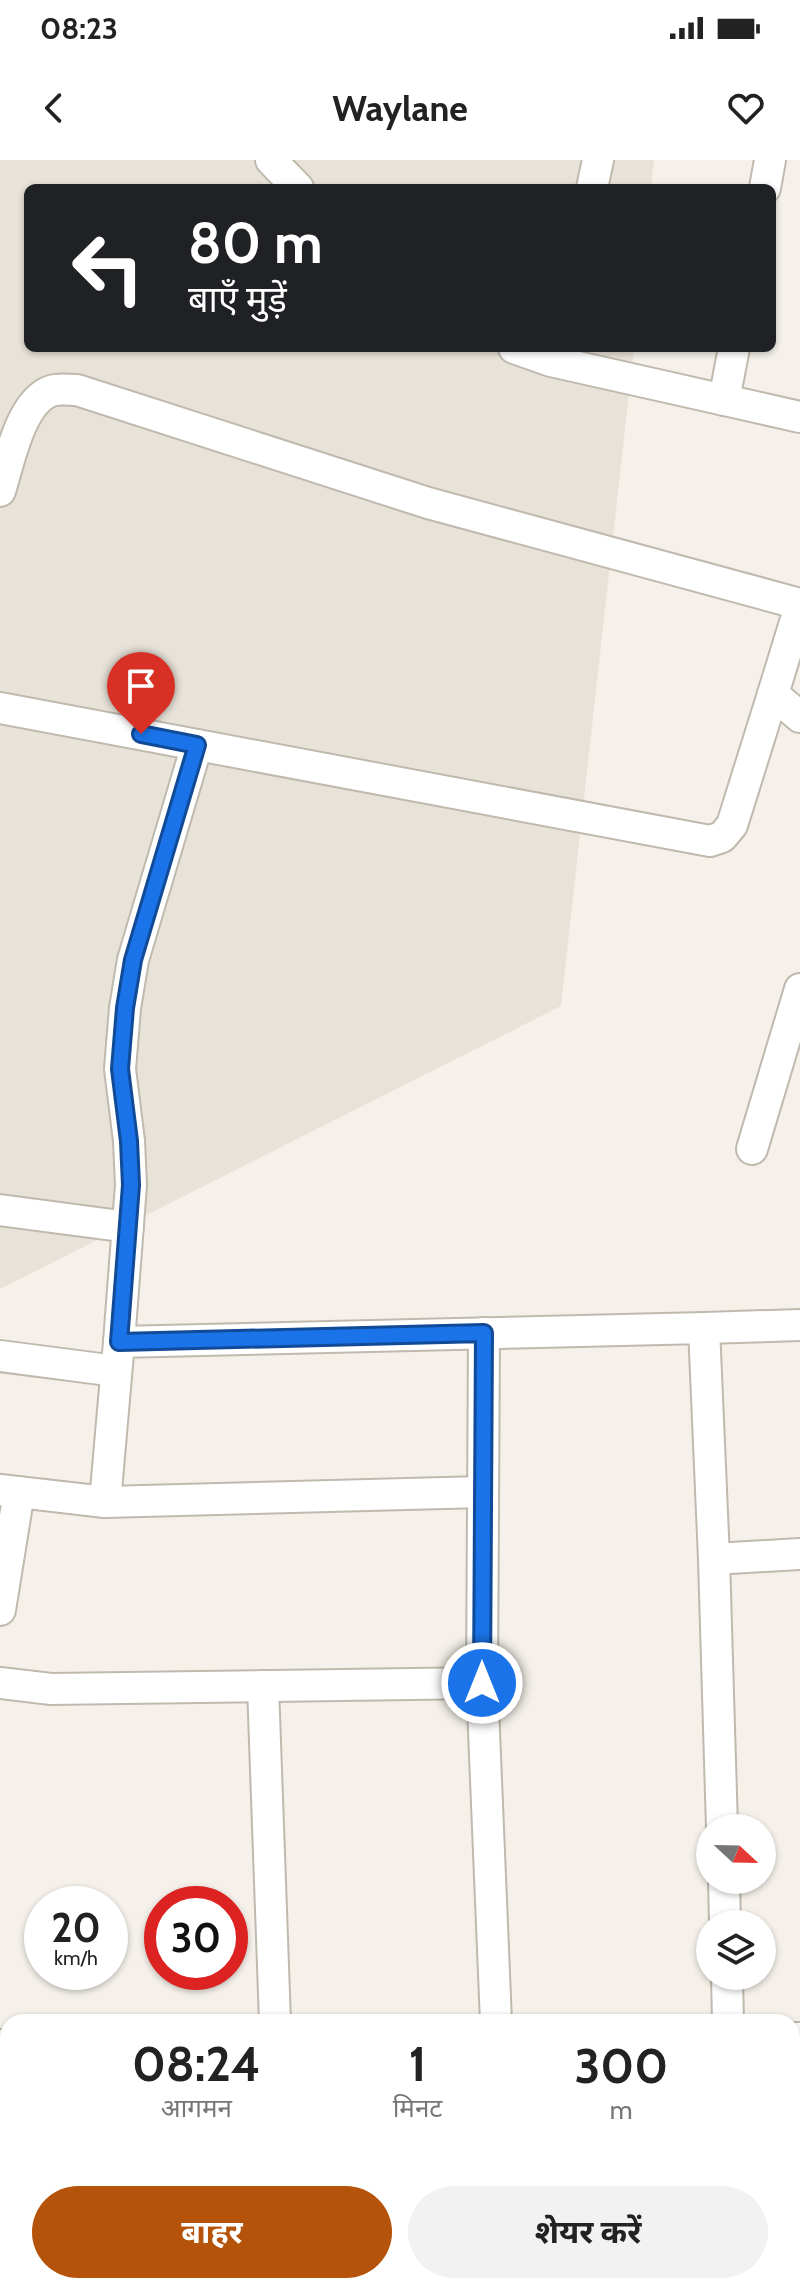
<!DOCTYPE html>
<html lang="hi">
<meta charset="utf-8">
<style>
:root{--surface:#fff;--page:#f2f2f2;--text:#222;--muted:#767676;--accent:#b45309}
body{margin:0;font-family:Cabin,"Noto Sans Devanagari",sans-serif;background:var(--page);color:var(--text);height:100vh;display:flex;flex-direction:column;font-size:30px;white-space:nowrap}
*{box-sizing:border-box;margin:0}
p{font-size:26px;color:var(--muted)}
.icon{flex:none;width:44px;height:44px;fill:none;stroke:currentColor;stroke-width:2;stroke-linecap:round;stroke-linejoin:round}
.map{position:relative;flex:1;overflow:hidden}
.panel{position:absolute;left:0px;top:1854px;width:800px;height:280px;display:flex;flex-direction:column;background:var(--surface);border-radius:24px 24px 0 0;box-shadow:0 2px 6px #0004}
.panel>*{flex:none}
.top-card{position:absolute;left:24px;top:24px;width:752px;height:168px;border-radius:12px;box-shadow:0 2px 6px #0004;background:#202124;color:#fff;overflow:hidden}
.needle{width:52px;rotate:112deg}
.fabs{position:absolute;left:696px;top:1654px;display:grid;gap:16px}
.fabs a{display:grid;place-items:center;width:80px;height:80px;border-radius:50%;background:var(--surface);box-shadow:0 2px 6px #0004;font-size:40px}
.speed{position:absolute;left:24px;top:1726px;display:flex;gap:16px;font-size:40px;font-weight:700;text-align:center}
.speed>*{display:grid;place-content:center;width:104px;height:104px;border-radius:50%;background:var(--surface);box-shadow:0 2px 6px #0004;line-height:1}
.speed small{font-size:20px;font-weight:400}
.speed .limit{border:12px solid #d22;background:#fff;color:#111}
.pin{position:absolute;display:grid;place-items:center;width:68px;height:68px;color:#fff;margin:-82px -34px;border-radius:50% 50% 50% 0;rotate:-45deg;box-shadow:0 0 8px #0007}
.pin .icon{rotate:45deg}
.me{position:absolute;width:88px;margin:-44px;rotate:0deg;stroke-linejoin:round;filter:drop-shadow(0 0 6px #0008)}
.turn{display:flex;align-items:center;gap:28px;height:168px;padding:0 32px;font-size:36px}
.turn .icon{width:104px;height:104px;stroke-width:2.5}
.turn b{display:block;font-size:56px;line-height:68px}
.eta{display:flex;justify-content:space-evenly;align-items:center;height:136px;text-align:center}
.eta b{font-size:48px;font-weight:700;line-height:56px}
.primary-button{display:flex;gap:16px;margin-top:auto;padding:16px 32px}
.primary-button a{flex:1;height:92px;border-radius:48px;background:var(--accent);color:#fff;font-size:32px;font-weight:700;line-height:92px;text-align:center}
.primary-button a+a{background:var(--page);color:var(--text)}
.status{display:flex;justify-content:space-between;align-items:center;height:56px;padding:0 40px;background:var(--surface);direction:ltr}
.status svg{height:22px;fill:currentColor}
header{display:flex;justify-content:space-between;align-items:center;height:104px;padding:0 32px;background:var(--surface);font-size:36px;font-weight:700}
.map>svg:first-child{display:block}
.residential{fill:#e8e3d9}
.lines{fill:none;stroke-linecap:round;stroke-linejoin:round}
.minor-casing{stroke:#c0b9ad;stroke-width:34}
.minor{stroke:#fff;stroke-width:30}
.route-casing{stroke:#114b97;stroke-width:20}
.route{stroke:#1a73e8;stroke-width:14}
</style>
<div class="status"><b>08:23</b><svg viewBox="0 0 49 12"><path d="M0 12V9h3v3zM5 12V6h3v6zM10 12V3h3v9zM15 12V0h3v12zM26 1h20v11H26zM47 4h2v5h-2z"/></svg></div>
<header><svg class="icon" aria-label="back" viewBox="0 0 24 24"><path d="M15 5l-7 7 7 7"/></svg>Waylane<svg class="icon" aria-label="heart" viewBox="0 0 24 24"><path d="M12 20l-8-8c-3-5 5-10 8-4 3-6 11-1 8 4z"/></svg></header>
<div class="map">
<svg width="800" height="2134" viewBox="0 0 800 2134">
<rect width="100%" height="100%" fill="#f5f1ea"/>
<polygon class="residential" points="0,0 654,0 651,28 28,28 28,188 634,188 561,846 0,1129"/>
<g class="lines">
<defs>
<g id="minor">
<polyline points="271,0 298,28"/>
<polyline points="592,28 598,0"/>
<polyline points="765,28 770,0"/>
<polyline points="514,188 551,201 800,257"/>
<polyline points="724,240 734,188"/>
<path d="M0,331c9,-28 20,-89 51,-100 8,-3 18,-1 26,-1l351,113 372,101"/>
<polyline points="800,446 773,534 800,557"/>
<polyline points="0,548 710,681 722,677 732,665 773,534"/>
<polyline points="752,989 800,829"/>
<polyline points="0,1050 128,1067"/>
<polyline points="704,1168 800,1165"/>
<polyline points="484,1173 482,1523 496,1862"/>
<polyline points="119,1182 131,1025 129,981 120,909 125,848 133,800 197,585"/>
<polyline points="0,1196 116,1211"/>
<polyline points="0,1330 105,1342 119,1182 704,1168 714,1399 800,1394"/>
<polyline points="105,1342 483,1332"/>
<polyline points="714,1399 722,1668"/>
<polyline points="0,1450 19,1332"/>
<polyline points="0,1523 51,1529 482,1523"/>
<polyline points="263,1526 275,1862"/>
<polyline points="724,1720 725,1764"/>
<polyline points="727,1816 728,1862"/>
<polyline points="792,1878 800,1878"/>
<polyline points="0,1885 8,1887"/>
<polyline points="0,2071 8,2074"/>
<polyline points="792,2102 800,2102"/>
<polyline points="285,2126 286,2134"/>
<polyline points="508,2126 508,2134"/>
</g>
</defs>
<use href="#minor" class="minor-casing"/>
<use href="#minor" class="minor"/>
</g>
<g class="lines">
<defs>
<polyline id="route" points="141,574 197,585 133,800 125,848 120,909 129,981 131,1025 119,1182 484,1173 482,1523"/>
</defs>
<use href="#route" class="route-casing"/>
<use href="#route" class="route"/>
</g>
</svg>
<div class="fabs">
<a><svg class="needle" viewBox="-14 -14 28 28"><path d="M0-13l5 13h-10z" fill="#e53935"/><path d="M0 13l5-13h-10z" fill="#767676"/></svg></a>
<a><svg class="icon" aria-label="layers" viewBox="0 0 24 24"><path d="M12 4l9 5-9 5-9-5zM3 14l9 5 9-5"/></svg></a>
</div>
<div class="speed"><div>20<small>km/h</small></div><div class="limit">30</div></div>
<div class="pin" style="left:141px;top:574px;background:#d93025"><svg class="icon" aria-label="arrive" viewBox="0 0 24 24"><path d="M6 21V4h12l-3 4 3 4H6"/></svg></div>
<svg class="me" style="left:482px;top:1523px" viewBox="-20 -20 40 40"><circle r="17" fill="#1a73e8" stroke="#fff" stroke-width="3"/><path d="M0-11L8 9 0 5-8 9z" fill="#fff"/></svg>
<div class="top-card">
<div class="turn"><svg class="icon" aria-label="left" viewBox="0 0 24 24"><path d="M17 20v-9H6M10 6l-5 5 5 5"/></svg><div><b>80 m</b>बाएँ मुड़ें</div></div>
</div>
<section class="panel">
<div class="eta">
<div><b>08:24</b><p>आगमन</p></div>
<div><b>1</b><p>मिनट</p></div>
<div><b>300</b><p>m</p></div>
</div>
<div class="primary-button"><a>बाहर</a><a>शेयर करें</a></div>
</section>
</div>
